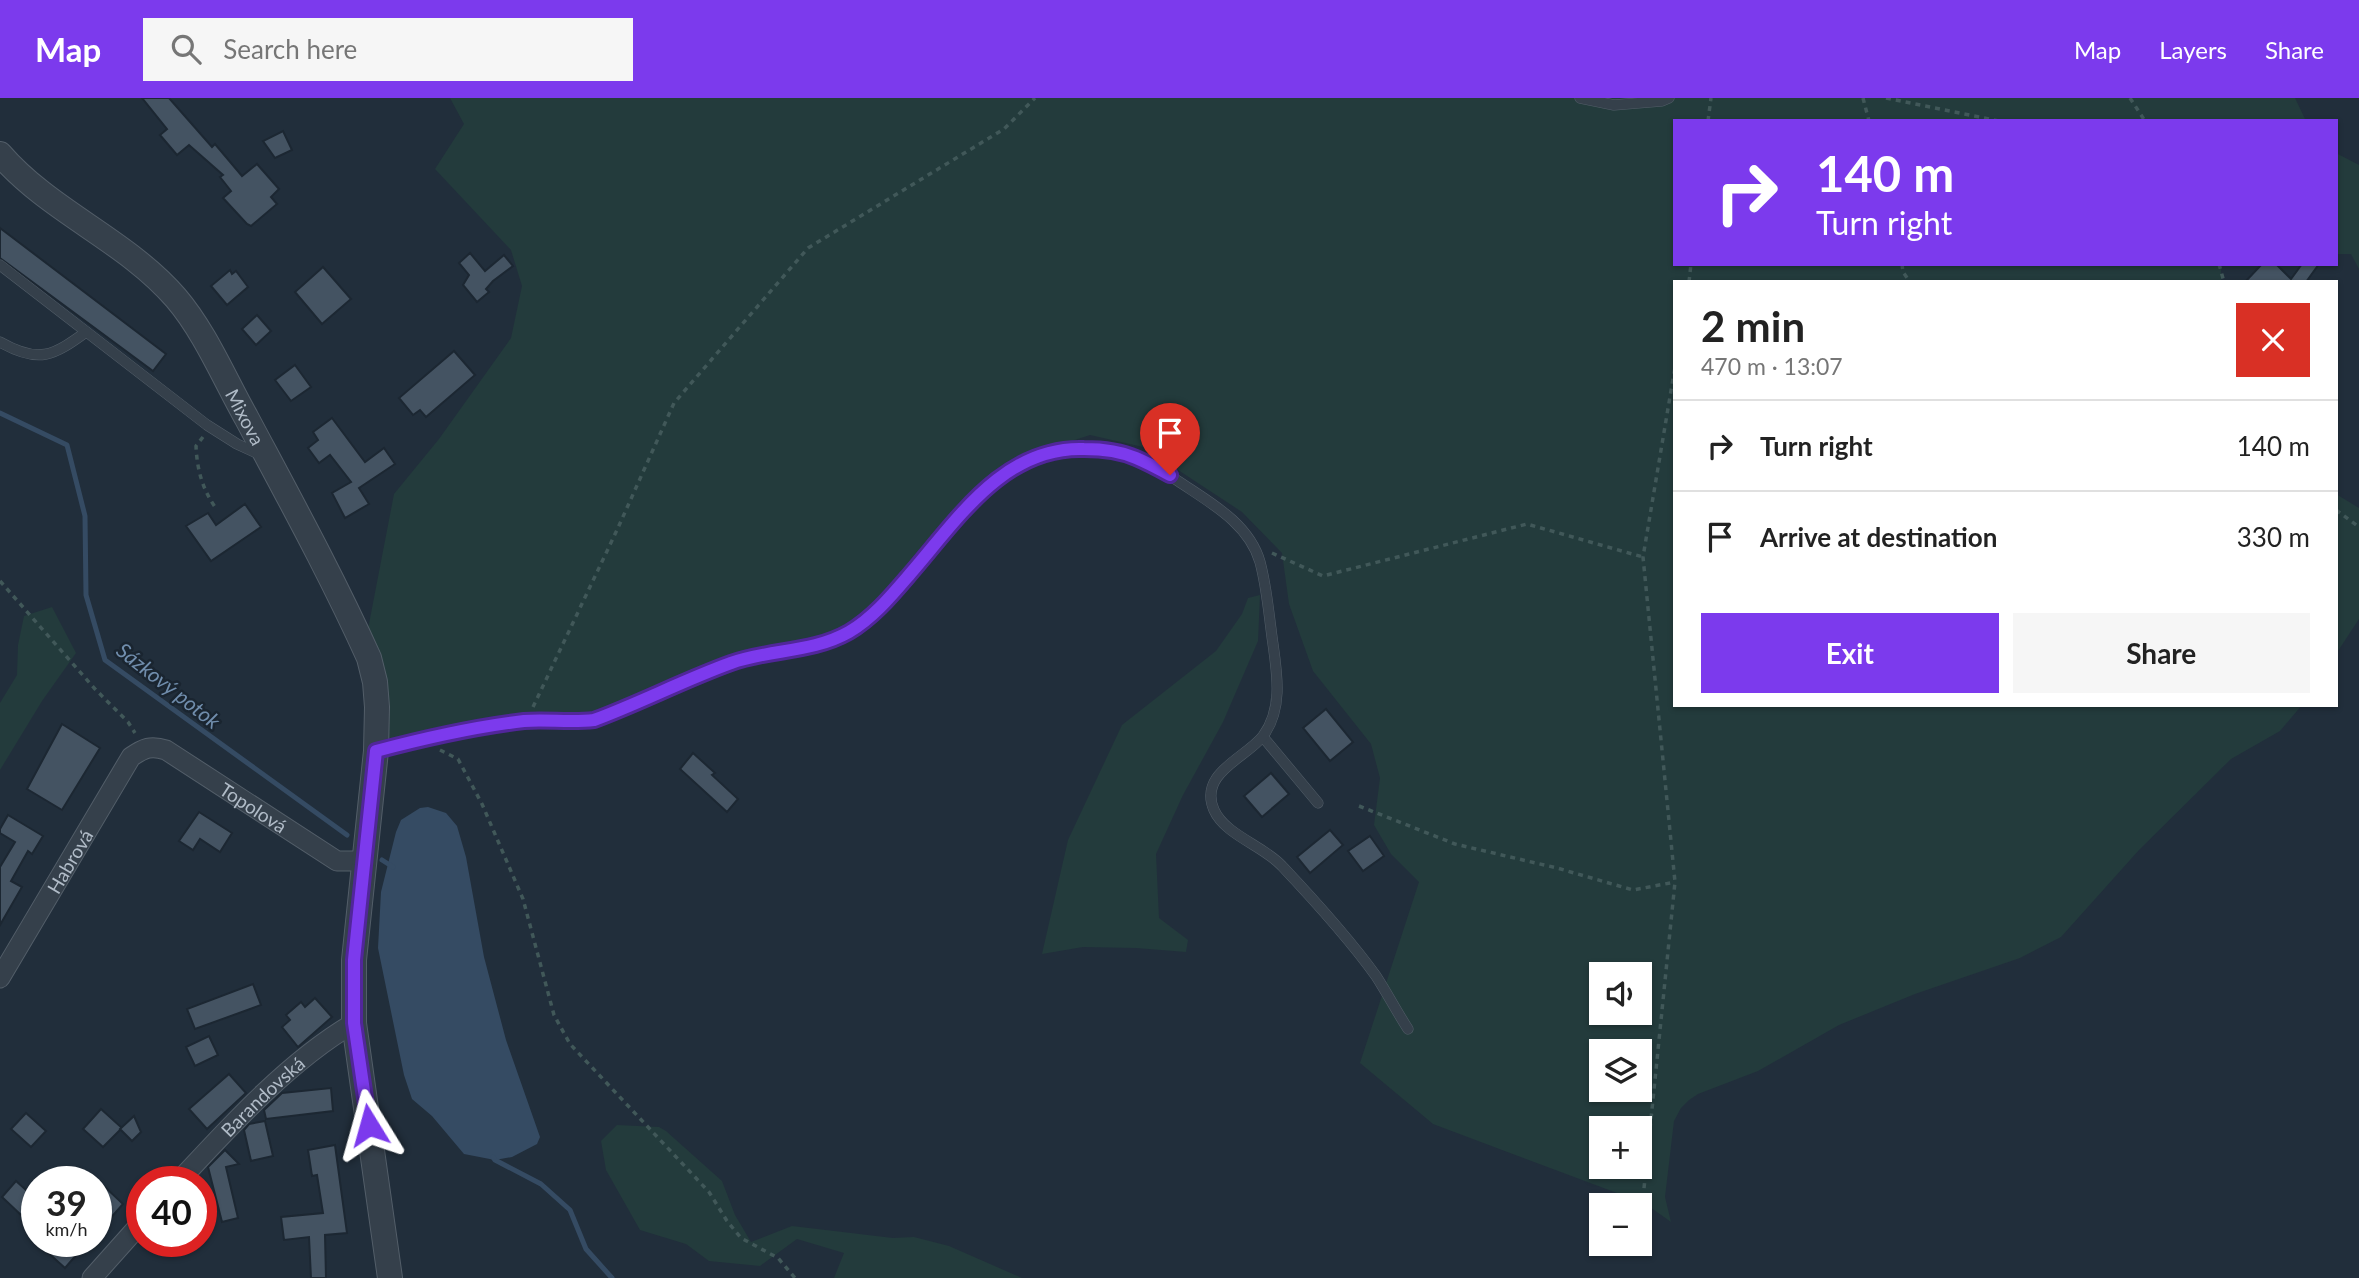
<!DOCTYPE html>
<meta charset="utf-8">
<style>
:root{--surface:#fff;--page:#f6f6f6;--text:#222;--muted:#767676;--line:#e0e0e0;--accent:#7c3aed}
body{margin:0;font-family:Lato,sans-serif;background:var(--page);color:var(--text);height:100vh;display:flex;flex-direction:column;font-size:26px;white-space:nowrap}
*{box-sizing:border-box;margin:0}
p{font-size:23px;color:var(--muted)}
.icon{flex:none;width:38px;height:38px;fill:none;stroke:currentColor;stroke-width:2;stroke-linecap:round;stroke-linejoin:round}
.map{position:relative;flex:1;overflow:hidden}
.side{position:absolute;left:1673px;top:182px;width:665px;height:427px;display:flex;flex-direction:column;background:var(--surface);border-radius:0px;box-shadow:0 2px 5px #0004}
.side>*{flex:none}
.hud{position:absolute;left:1673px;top:21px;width:665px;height:147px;border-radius:0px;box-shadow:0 2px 5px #0004;background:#7c3aed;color:#fff;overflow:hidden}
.controls{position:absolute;left:1589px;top:864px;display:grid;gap:14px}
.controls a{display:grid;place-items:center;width:63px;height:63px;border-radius:0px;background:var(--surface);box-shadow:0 2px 5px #0004;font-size:35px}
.speed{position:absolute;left:21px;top:1068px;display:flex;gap:14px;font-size:35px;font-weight:700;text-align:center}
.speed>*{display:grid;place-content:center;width:91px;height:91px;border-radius:50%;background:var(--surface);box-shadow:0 2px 5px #0004;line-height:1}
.speed small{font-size:18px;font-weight:400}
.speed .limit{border:10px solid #d22;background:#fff;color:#111}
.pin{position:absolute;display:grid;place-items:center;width:60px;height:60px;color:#fff;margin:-72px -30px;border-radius:50% 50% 50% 0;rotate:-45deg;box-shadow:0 0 7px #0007}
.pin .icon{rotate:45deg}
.me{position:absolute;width:77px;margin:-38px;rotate:352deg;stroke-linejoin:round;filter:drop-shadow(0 0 5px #0008)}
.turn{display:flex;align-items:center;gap:24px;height:147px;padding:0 28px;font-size:32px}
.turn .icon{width:91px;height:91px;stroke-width:2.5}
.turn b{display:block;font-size:49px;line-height:60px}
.round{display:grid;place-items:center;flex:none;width:74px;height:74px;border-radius:0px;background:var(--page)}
.head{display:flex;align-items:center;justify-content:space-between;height:119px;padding:0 28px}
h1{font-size:42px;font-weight:700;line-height:52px}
.primary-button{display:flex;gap:14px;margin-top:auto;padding:14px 28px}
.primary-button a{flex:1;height:80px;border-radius:0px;background:var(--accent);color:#fff;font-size:28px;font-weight:700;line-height:80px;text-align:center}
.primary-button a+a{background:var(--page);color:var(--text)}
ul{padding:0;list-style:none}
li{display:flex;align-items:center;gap:21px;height:91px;padding:0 28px;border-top:2px solid var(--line)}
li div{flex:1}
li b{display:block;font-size:26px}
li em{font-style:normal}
header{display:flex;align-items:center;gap:42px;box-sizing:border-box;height:98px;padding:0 35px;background:var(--accent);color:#fff}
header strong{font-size:33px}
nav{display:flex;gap:38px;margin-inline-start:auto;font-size:24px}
.search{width:490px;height:63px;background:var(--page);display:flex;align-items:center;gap:18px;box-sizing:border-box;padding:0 24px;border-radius:0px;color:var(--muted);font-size:26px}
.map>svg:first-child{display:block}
.green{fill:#233b3c;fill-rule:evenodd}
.water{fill:#354b63}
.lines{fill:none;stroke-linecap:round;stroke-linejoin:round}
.stream{stroke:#354b63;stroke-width:5}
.building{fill:#445362;stroke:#1c2732;stroke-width:2}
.service-casing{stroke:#535e69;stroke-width:11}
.minor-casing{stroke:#535e69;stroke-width:21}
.tertiary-casing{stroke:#535e69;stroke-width:26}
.path{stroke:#415859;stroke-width:3.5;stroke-dasharray:5 5;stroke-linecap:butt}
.service{stroke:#35404b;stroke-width:10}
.minor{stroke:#35404b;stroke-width:19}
.tertiary{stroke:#35404b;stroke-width:24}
.route-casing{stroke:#51269a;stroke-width:18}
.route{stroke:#7c3aed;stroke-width:12}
.labels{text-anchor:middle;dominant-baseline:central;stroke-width:5;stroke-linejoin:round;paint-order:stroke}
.street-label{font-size:19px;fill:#b0bbc7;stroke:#1a2530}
.water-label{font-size:21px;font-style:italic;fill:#708dac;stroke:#1a2530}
</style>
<header>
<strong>Map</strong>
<div class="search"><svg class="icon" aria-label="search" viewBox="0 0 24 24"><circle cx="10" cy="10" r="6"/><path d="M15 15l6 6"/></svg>Search here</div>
<nav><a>Map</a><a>Layers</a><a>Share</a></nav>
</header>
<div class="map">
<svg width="2359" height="1180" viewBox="0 0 2359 1180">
<rect width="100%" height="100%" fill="#212e3b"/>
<g class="green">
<path d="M450,0h1845l11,23h-631v143h546v18h-546v423h627l-22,26 -49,28 -92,91 -78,87 -41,21 -105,36 -76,31 -81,46 -60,23 -9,6 -8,8 -7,13 -9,76 6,25 -24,-17 -22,-9 -192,-72 -73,-61 59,-181 -28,-28 -17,-29 6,-47 -9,-34 -58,-73 -24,-67 -7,-51 -40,-41 -99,-65 -53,-12 -79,26 -129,142 -33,26 -36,17 -73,11 -150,62 -154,12 -56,12 -12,-114 26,-135 45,-55 72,-101 11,-52 -11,-36 -76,-81 29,-45zM1601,877h39v38h-39zM1601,954h39v38h-39zM1601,1031h39v38h-39z"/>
<polygon points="2336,55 2359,67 2359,171 2351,156 2336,156"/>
<polygon points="2336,396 2359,410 2359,521 2336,556"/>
<polygon points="1260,497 1258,543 1223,624 1183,697 1156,756 1159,820 1188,842 1186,854 1136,850 1083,849 1042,856 1068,742 1122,627 1216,553 1242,516 1248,500"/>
<polygon points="52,509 76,555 42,603 0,672 0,605 17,577 18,547 24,518"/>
<polygon points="617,1027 659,1029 666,1033 722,1083 735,1117 751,1144 792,1128 893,1140 914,1139 949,1148 1022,1180 834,1180 844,1155 797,1141 760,1168 709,1163 686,1146 640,1132 606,1072 601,1043"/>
</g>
<polygon class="water" points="428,709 446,715 457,728 466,759 484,859 506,942 540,1039 537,1046 512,1059 495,1062 464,1056 432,1018 412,1001 404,977 378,850 381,794 396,734 401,722 420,710"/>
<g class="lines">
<g class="stream">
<polyline points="0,315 67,347 85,418 86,497 105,562 347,737"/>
<polyline points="382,762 393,769"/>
<polyline points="493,1059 495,1062 541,1086 570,1112 586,1151 612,1180"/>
</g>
</g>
<g class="building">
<polygon points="142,0 169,0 212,49 215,46 242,78 257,66 279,91 271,99 277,106 251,128 247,126 223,100 231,93 220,79 223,77 189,47 177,57 160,37 167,31"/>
<polygon points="283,33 292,52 275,60 263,43"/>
<polygon points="0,130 166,256 153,273 0,160"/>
<polygon points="470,155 485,173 504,157 513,168 493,183 486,191 489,194 477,204 463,187 469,177 459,165"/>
<polygon points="2262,166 2276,166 2291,181 2302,166 2319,166 2306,184 2245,184"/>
<polygon points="323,169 351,201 322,226 295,194"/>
<polygon points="230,172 232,176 236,173 248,189 227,207 211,188"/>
<polygon points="257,217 271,233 256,247 242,231"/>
<polygon points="454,253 475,277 426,319 420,312 413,317 399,300"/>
<polygon points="295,267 311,289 291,303 275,282"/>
<polygon points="332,320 365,364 384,350 395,366 359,390 369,406 345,420 332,395 351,384 330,357 319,365 308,350 318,342 313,334"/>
<polygon points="245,406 261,429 211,463 186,428 208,415 216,427"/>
<polygon points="1326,611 1353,644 1330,663 1303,630"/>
<polygon points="62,626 100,650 62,712 27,691"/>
<polygon points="693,655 715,675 712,677 738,701 727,714 680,671"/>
<polygon points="1271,675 1289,696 1262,719 1244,698"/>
<polygon points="199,714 232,735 220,754 200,741 193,752 179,743"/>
<polygon points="8,717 43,738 32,756 28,753 11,783 22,789 0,827 0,769 15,744 0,735 0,731"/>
<polygon points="1330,732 1343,747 1310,775 1297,759"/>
<polygon points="1370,738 1384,758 1363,773 1348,753"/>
<polygon points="253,886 261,907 195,931 187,911"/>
<polygon points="315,900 332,919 298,949 282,929 290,922 286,917 301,904 305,909"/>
<polygon points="209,938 218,957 195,968 186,949"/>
<polygon points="229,976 246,995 207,1031 189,1011"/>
<polygon points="331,990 333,1013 266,1021 264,1012 282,995"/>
<polygon points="101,1011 122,1030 103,1049 83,1031"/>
<polygon points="26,1015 46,1033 31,1049 11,1031"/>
<polygon points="134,1018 141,1034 132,1043 120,1031"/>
<polygon points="265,1023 273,1058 251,1063 244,1032 249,1026"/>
<polygon points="335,1047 347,1135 325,1137 326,1180 311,1180 309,1139 284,1142 281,1119 323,1115 317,1077 312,1078 308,1052"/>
<polygon points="225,1052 239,1066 226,1069 238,1120 222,1124 208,1069"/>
<polygon points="16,1083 36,1101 21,1117 2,1099"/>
<polygon points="104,1088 123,1106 109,1122 96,1111 96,1096"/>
<polygon points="54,1143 66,1143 79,1154 65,1170 45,1152"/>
</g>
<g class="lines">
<defs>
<g id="service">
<polyline points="1580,0 1614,7 1662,3 1669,0"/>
<polyline points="0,167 207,327 237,346 261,357"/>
<path d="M0,244c39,22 53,14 86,-10"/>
<polyline points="1263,639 1318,705"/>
<path d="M376,653c49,-12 98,-25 148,-30 23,-2 46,2 70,-1 47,-17 92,-43 139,-58 38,-12 77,-10 113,-29 22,-12 40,-31 56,-50 48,-54 100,-137 180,-134 36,1 67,12 96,32 31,21 71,42 82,81 6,22 8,44 11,67 4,35 15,76 -8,107 -17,22 -65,37 -49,74 11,25 50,36 68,56 33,35 66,71 94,110 11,17 21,36 32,53"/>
</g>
<g id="minor">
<path id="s1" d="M0,880l131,-221c13,-9 20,-12 35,-7l171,111h27"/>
<path id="s2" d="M179,1083c50,-54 111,-121 175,-158"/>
<polyline points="92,1180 142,1124"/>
</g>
<g id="tertiary">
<path id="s3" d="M0,56c50,58 126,86 176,144 29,34 48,80 70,119 42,79 86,159 123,241l6,24 2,25 -1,44 -22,209v63l36,255"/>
</g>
</defs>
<use href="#service" class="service-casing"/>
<use href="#minor" class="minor-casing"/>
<use href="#tertiary" class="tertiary-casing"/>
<g class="path">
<polyline points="1863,0 1869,23"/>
<polyline points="1886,0 1999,23"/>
<polyline points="2130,0 2145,23"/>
<polyline points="1708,23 1711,0"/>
<polyline points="1902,166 1903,174 1910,184"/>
<polyline points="2219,166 2224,184"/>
<polyline points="1689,184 1691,166"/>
<path d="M203,339l-7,9c1,23 6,42 19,61"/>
<polyline points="2336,412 2359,429"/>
<polyline points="1272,455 1323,478 1527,426 1643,459"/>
<polyline points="0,483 95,591 128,624 135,635"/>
<polyline points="533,609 617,432 674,305 808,150 1004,31 1035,0"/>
<polyline points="440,652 458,661 482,706 523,801 554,917 570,946 709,1094 727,1123 741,1140 778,1160 795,1180"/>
<polyline points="1359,708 1455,746 1557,770 1633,792 1675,784"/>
<polyline points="1641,1120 1675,784 1643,459 1675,269"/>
</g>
<use href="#service" class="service"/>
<use href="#minor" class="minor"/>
<use href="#tertiary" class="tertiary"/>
</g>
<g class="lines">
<defs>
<path id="route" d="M369,1027l-15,-102v-63l22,-209c49,-13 97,-24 148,-30 23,-2 46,2 70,-1 46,-17 90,-40 137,-57 39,-14 81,-10 118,-31 24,-14 43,-37 61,-58 47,-54 94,-128 174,-125 18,0 36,2 52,9 12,5 23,11 34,17"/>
</defs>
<use href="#route" class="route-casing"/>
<use href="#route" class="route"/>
</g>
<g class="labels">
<g class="street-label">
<text stroke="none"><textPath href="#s3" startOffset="366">Mixova</textPath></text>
<text stroke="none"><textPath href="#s1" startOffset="399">Topolová</textPath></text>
<text stroke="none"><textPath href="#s1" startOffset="136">Habrová</textPath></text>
<text stroke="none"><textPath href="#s2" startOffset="119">Barandovská</textPath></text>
</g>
<g class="water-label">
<text transform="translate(169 587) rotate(38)">Sázkový potok</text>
</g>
</g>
</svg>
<div class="controls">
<a><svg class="icon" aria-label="sound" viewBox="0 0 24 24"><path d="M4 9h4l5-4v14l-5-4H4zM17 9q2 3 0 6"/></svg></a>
<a><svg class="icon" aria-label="layers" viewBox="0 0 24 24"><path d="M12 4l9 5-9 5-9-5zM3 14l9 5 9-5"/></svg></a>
<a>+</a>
<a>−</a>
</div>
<div class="speed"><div>39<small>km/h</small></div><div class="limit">40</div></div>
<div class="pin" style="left:1170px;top:377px;background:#d93025"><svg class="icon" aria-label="arrive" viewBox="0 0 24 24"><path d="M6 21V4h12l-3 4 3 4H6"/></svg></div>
<svg class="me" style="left:369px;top:1027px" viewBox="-20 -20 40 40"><path d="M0-17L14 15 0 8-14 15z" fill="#7c3aed" stroke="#fff" stroke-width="4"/></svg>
<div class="hud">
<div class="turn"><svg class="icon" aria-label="right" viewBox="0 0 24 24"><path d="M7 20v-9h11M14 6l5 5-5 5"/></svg><div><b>140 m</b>Turn right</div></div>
</div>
<section class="side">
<div class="head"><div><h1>2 min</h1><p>470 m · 13:07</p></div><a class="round" style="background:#d93025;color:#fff"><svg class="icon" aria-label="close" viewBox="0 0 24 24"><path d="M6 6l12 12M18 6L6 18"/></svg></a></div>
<ul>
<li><svg class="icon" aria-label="right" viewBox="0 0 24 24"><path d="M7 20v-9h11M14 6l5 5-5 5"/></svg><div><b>Turn right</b></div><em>140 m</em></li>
<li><svg class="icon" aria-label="arrive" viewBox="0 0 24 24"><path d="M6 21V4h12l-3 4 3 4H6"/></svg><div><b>Arrive at destination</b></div><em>330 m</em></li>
</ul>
<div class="primary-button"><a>Exit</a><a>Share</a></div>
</section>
</div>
